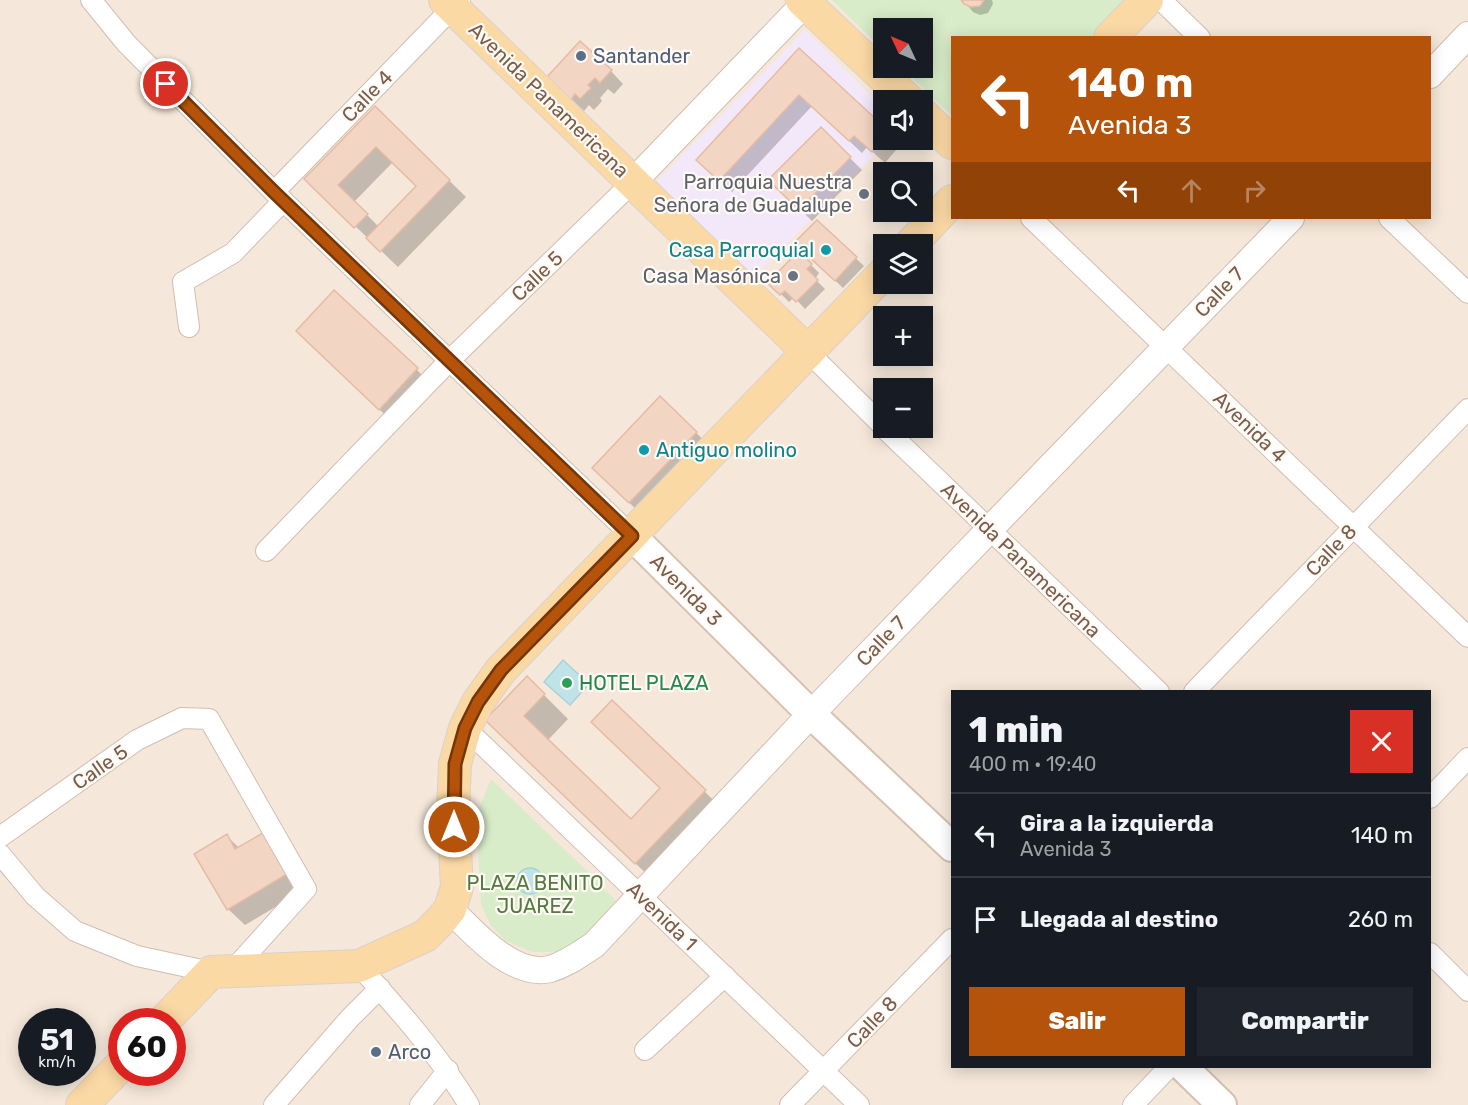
<!DOCTYPE html>
<html lang="es">
<meta charset="utf-8">
<style>
:root{--surface:#171b24;--page:#20242c;--text:#f1f3f6;--muted:#9ea1a6;--line:#363941;--accent:#b45309}
body{margin:0;font-family:Rubik,sans-serif;background:var(--page);color:var(--text);height:100vh;display:flex;flex-direction:column;font-size:22px;white-space:nowrap}
*{box-sizing:border-box;margin:0}
p{font-size:20px;color:var(--muted)}
.icon{flex:none;width:33px;height:33px;fill:none;stroke:currentColor;stroke-width:2;stroke-linecap:round;stroke-linejoin:round}
.map{position:relative;flex:1;overflow:hidden}
.details{position:absolute;left:951px;top:690px;width:480px;height:378px;display:flex;flex-direction:column;background:var(--surface);border-radius:0px;box-shadow:0 3px 15px #0003}
.details>*{flex:none}
.hud{position:absolute;left:951px;top:36px;width:480px;height:183px;border-radius:0px;box-shadow:0 3px 15px #0003;background:#b45309;color:#fff;overflow:hidden}
.needle{width:39px;rotate:314deg}
.tools{position:absolute;left:873px;top:18px;display:grid;gap:12px}
.tools a{display:grid;place-items:center;width:60px;height:60px;border-radius:0px;background:var(--surface);box-shadow:0 3px 15px #0003;font-size:30px}
.speed{position:absolute;left:18px;top:1008px;display:flex;gap:12px;font-size:30px;font-weight:700;text-align:center}
.speed>*{display:grid;place-content:center;width:78px;height:78px;border-radius:50%;background:var(--surface);box-shadow:0 3px 15px #0003;line-height:1}
.speed small{font-size:15px;font-weight:400}
.speed .limit{border:9px solid #d22;background:#fff;color:#111}
.pin{position:absolute;display:grid;place-items:center;width:51px;height:51px;color:#fff;margin:-26px;border:3px solid #fff;border-radius:50%;box-shadow:0 2px 6px #0007}
.me{position:absolute;width:66px;margin:-33px;rotate:0deg;stroke-linejoin:round;filter:drop-shadow(0 0 4px #0008)}
.turn{display:flex;align-items:center;gap:21px;height:126px;padding:0 18px;font-size:27px}
.turn .icon{width:78px;height:78px;stroke-width:2.5}
.turn b{display:block;font-size:42px;line-height:51px}
.lanes{display:flex;align-items:center;height:57px;padding:0 18px;background:#0003;justify-content:center;gap:30px;direction:ltr}
.lanes .off{opacity:.35}
.round{display:grid;place-items:center;flex:none;width:63px;height:63px;border-radius:0px;background:var(--page)}
.head{display:flex;align-items:center;justify-content:space-between;height:102px;padding:0 18px}
h1{font-size:36px;font-weight:800;line-height:45px}
.primary-button{display:flex;gap:12px;margin-top:auto;padding:12px 18px}
.primary-button a{flex:1;height:69px;border-radius:0px;background:var(--accent);color:#fff;font-size:24px;font-weight:800;line-height:69px;text-align:center}
.primary-button a+a{background:var(--page);color:var(--text)}
ul{padding:0;list-style:none}
li{display:flex;align-items:center;gap:18px;height:84px;padding:0 18px;border-top:2px solid var(--line)}
li div{flex:1}
li b{display:block;font-size:22px}
li em{font-style:normal}
.map>svg:first-child{display:block}
.residential{fill:#f5e8da;fill-rule:evenodd}
.education{fill:#f3e8fa}
.green{fill:#d8ecc9}
.water{fill:#bfe3e8;stroke:#a5d3da;stroke-width:1.5}
.shadow{fill:#0003;fill-rule:evenodd}
.building{fill:#f3d5c3;stroke:#e6bba3;stroke-width:1.5}
.lines{fill:none;stroke-linecap:round;stroke-linejoin:round}
.minor-casing{stroke:#d1beb0;stroke-width:22}
.tertiary-casing{stroke:#d1beb0;stroke-width:28}
.secondary-casing{stroke:#d6c0b0;stroke-width:32}
.primary-casing{stroke:#dad1cd;stroke-width:34}
.minor{stroke:#fff;stroke-width:20}
.tertiary{stroke:#fff;stroke-width:26}
.secondary{stroke:#fff;stroke-width:28}
.primary{stroke:#fbd9a5;stroke-width:32}
.route-casing{stroke:#753606;stroke-width:15}
.route{stroke:#b45309;stroke-width:10}
.service-dot{fill:#5c6f8a;stroke:#fffaf3;stroke-width:2}
.worship-dot{fill:#6b7280;stroke:#fffaf3;stroke-width:2}
.culture-dot{fill:#0f9aa8;stroke:#fffaf3;stroke-width:2}
.leisure-dot{fill:#2e9e5b;stroke:#fffaf3;stroke-width:2}
.labels{text-anchor:middle;dominant-baseline:central;stroke-width:4.5;stroke-linejoin:round;paint-order:stroke}
.service-label{font-size:20px;fill:#4e5e75;stroke:#fffaf3;text-anchor:start}
.street-label{font-size:20px;fill:#7a5c4d;stroke:#fffaf3}
.worship-label{font-size:20px;fill:#5b616d;stroke:#fffaf3;text-anchor:end}
.culture-label{font-size:20px;fill:#0d838f;stroke:#fffaf3;text-anchor:end}
.leisure-label{font-size:20px;fill:#27864d;stroke:#fffaf3;text-anchor:start}
.park-label{font-size:20px;fill:#537a41;stroke:#fffaf3}
</style>
<div class="map">
<svg width="1468" height="1105" viewBox="0 0 1468 1105">
<rect width="100%" height="100%" fill="#fdf6ec"/>
<path class="residential" d="M0,0h1468v1105h-1468zM884,28h38v40h-38zM952,38h478v180h-478zM884,100h38v40h-38zM884,172h38v40h-38zM884,244h38v40h-38zM884,316h38v40h-38zM884,388h38v40h-38zM952,692h478v374h-478zM32,1022h50v50h-50zM122,1022h50v50h-50z"/>
<polygon class="education" points="805,30 883,108 884,140 889,140 753,278 656,182"/>
<g class="green">
<polygon points="832,0 1128,0 1092,37 952,38 952,116 902,68 922,68 922,28 884,28 883,50"/>
<polygon points="491,779 588,872 617,902 608,920 563,952 532,952 506,941 491,926 481,904 476,816"/>
</g>
<g class="water">
<polygon points="563,660 589,684 570,705 544,682"/>
<circle cx="530" cy="881" r="13"/>
</g>
<g class="shadow">
<polygon points="963,0 992,0 993,4 988,13 980,15 973,12"/>
<polygon points="799,50 884,129 884,140 891,140 890,144 896,150 885,163 867,147 862,153 812,106 732,192 710,172"/>
<polygon points="611,71 623,84 614,94 608,89 600,98 602,101 594,110 589,105 584,111 561,89"/>
<path d="M375,108l91,89 -68,70 -92,-88zM393,162l25,24 -39,41 -25,-25z"/>
<polygon points="821,129 862,170 812,221 770,180"/>
<polygon points="817,222 864,266 843,288 796,243"/>
<polygon points="799,253 819,273 815,279 825,289 805,309 794,297 789,302 770,283"/>
<polygon points="314,348 416,369 433,386 396,425"/>
<polygon points="660,398 713,449 646,519 610,484"/>
<polygon points="544,695 568,719 547,741 631,821 704,791 729,815 660,887 487,720"/>
<polygon points="262,834 302,891 245,925 228,909 227,836 239,848"/>
</g>
<g class="building">
<polygon points="984,0 980,6 971,7 964,4 961,0"/>
<polygon points="580,41 612,70 600,83 595,78 588,85 591,88 580,99 575,94 571,100 547,77"/>
<polygon points="799,48 877,120 875,122 880,127 879,130 884,135 884,138 872,152 854,136 849,141 799,95 719,181 696,160"/>
<polygon points="375,106 450,180 380,252 366,238 416,186 376,147 338,185 368,214 354,228 304,179"/>
<polygon points="821,127 851,157 799,210 768,180"/>
<polygon points="817,220 857,257 835,281 794,243"/>
<polygon points="799,251 812,264 807,269 818,280 796,302 785,291 780,295 767,283"/>
<polygon points="334,290 418,368 379,410 296,331"/>
<polygon points="660,396 697,432 629,503 592,468"/>
<polygon points="527,676 545,694 524,716 631,819 660,788 591,722 612,700 706,790 635,864 485,720"/>
<polygon points="263,833 287,874 227,910 194,854 227,834 235,849"/>
</g>
<g class="lines">
<defs>
<g id="minor">
<polyline points="91,0 126,43 274,192 632,536"/>
<polyline points="1161,0 1200,38"/>
<polyline points="274,192 460,0"/>
<polyline points="1031,218 1468,637"/>
<polyline points="1389,218 1468,293"/>
<polyline points="189,327 183,282 233,253 283,201"/>
<polyline points="808,352 884,427"/>
<polyline points="884,428 1159,692"/>
<polyline points="266,551 450,360 633,182"/>
<polyline points="1194,692 1468,409"/>
<polyline points="465,728 859,1105"/>
<polyline points="1430,798 1468,758"/>
<polyline points="0,837 137,740 182,718 209,719 306,889 232,971"/>
<polyline points="0,854 35,896 75,931 137,956 211,972"/>
<polyline points="1430,953 1468,991"/>
<path d="M359,966c40,44 79,88 110,139"/>
<polyline points="645,1050 725,976"/>
<polyline points="274,1105 350,1018 380,988"/>
<polyline points="420,1105 448,1070"/>
<polyline points="790,1105 952,939"/>
<polyline points="1133,1105 1170,1066"/>
</g>
<g id="tertiary">
<polyline points="1430,75 1468,35"/>
<polyline points="633,182 808,0"/>
<path d="M450,909c23,23 63,69 100,60 17,-5 30,-15 44,-24l217,-231 480,-496"/>
</g>
<g id="secondary">
<polyline points="632,536 811,714 952,847"/>
<polyline points="1182,1066 1222,1105"/>
</g>
<g id="primary">
<polyline points="445,0 808,352"/>
<polyline points="802,0 908,100"/>
<polyline points="1110,38 1147,0"/>
<polyline points="922,114 952,143"/>
<polyline points="911,244 952,201"/>
<polyline points="163,1022 211,972 359,966 425,936 441,920 450,909 457,887 453,810 455,764 465,728 478,702 501,670 884,273"/>
<polyline points="82,1105 122,1064"/>
</g>
</defs>
<use href="#minor" class="minor-casing"/>
<use href="#tertiary" class="tertiary-casing"/>
<use href="#secondary" class="secondary-casing"/>
<use href="#primary" class="primary-casing"/>
<use href="#minor" class="minor"/>
<use href="#tertiary" class="tertiary"/>
<use href="#secondary" class="secondary"/>
<use href="#primary" class="primary"/>
</g>
<g class="lines">
<defs>
<polyline id="route" points="166,84 274,192 632,536 501,670 478,702 465,728 455,764 454,827"/>
</defs>
<use href="#route" class="route-casing"/>
<use href="#route" class="route"/>
</g>
<g class="service-dot">
<circle cx="581" cy="56" r="6"/>
<circle cx="376" cy="1052" r="6"/>
</g>
<g class="worship-dot">
<circle cx="864" cy="194" r="6"/>
<circle cx="793" cy="276" r="6"/>
</g>
<g class="culture-dot">
<circle cx="826" cy="250" r="6"/>
<circle cx="644" cy="450" r="6"/>
</g>
<circle class="leisure-dot" cx="567" cy="683" r="6"/>
<g class="labels">
<g class="service-label">
<text x="593" y="56">Santander</text>
<text x="388" y="1052">Arco</text>
</g>
<g class="street-label">
<text transform="translate(367 96) rotate(-46)">Calle 4</text>
<text transform="translate(549 100) rotate(44)">Avenida Panamericana</text>
<text transform="translate(537 276) rotate(-44)">Calle 5</text>
<text transform="translate(1219 292) rotate(-46)">Calle 7</text>
<text transform="translate(1250 427) rotate(44)">Avenida 4</text>
<text transform="translate(1331 550) rotate(-46)">Calle 8</text>
<text transform="translate(1021 560) rotate(44)">Avenida Panamericana</text>
<text transform="translate(686 590) rotate(45)">Avenida 3</text>
<text transform="translate(881 641) rotate(-46)">Calle 7</text>
<text transform="translate(100 767) rotate(-35)">Calle 5</text>
<text transform="translate(662 916) rotate(44)">Avenida 1</text>
<text transform="translate(872 1022) rotate(-46)">Calle 8</text>
</g>
<g class="worship-label">
<text x="852" y="182">Parroquia Nuestra<tspan x="852" dy="23">Señora de Guadalupe</tspan></text>
<text x="781" y="276">Casa Masónica</text>
</g>
<g class="culture-label">
<text x="814" y="250">Casa Parroquial</text>
<text x="656" y="450" text-anchor="start">Antiguo molino</text>
</g>
<g class="leisure-label">
<text x="579" y="683">HOTEL PLAZA</text>
</g>
<g class="park-label">
<text x="535" y="883">PLAZA BENITO<tspan x="535" dy="23">JUAREZ</tspan></text>
</g>
</g>
</svg>
<div class="tools">
<a><svg class="needle" viewBox="-14 -14 28 28"><path d="M0-13l5 13h-10z" fill="#e53935"/><path d="M0 13l5-13h-10z" fill="#9ea1a6"/></svg></a>
<a><svg class="icon" aria-label="sound" viewBox="0 0 24 24"><path d="M4 9h4l5-4v14l-5-4H4zM17 9q2 3 0 6"/></svg></a>
<a><svg class="icon" aria-label="search" viewBox="0 0 24 24"><circle cx="10" cy="10" r="6"/><path d="M15 15l6 6"/></svg></a>
<a><svg class="icon" aria-label="layers" viewBox="0 0 24 24"><path d="M12 4l9 5-9 5-9-5zM3 14l9 5 9-5"/></svg></a>
<a>+</a>
<a>−</a>
</div>
<div class="speed"><div>51<small>km/h</small></div><div class="limit">60</div></div>
<div class="pin" style="left:166px;top:84px;background:#d93025"><svg class="icon" aria-label="arrive" viewBox="0 0 24 24"><path d="M6 21V4h12l-3 4 3 4H6"/></svg></div>
<svg class="me" style="left:454px;top:827px" viewBox="-20 -20 40 40"><circle r="17" fill="#b45309" stroke="#fff" stroke-width="3"/><path d="M0-11L8 9 0 5-8 9z" fill="#fff"/></svg>
<div class="hud">
<div class="turn"><svg class="icon" aria-label="left" viewBox="0 0 24 24"><path d="M17 20v-9H6M10 6l-5 5 5 5"/></svg><div><b>140 m</b>Avenida 3</div></div>
<div class="lanes"><svg class="icon" aria-label="left" viewBox="0 0 24 24"><path d="M17 20v-9H6M10 6l-5 5 5 5"/></svg><svg class="icon off" aria-label="ahead" viewBox="0 0 24 24"><path d="M12 20V5M6 11l6-6 6 6"/></svg><svg class="icon off" aria-label="right" viewBox="0 0 24 24"><path d="M7 20v-9h11M14 6l5 5-5 5"/></svg></div>
</div>
<section class="details">
<div class="head"><div><h1>1 min</h1><p>400 m · 19:40</p></div><a class="round" style="background:#d93025;color:#fff"><svg class="icon" aria-label="close" viewBox="0 0 24 24"><path d="M6 6l12 12M18 6L6 18"/></svg></a></div>
<ul>
<li><svg class="icon" aria-label="left" viewBox="0 0 24 24"><path d="M17 20v-9H6M10 6l-5 5 5 5"/></svg><div><b>Gira a la izquierda</b><p>Avenida 3</p></div><em>140 m</em></li>
<li><svg class="icon" aria-label="arrive" viewBox="0 0 24 24"><path d="M6 21V4h12l-3 4 3 4H6"/></svg><div><b>Llegada al destino</b></div><em>260 m</em></li>
</ul>
<div class="primary-button"><a>Salir</a><a>Compartir</a></div>
</section>
</div>
